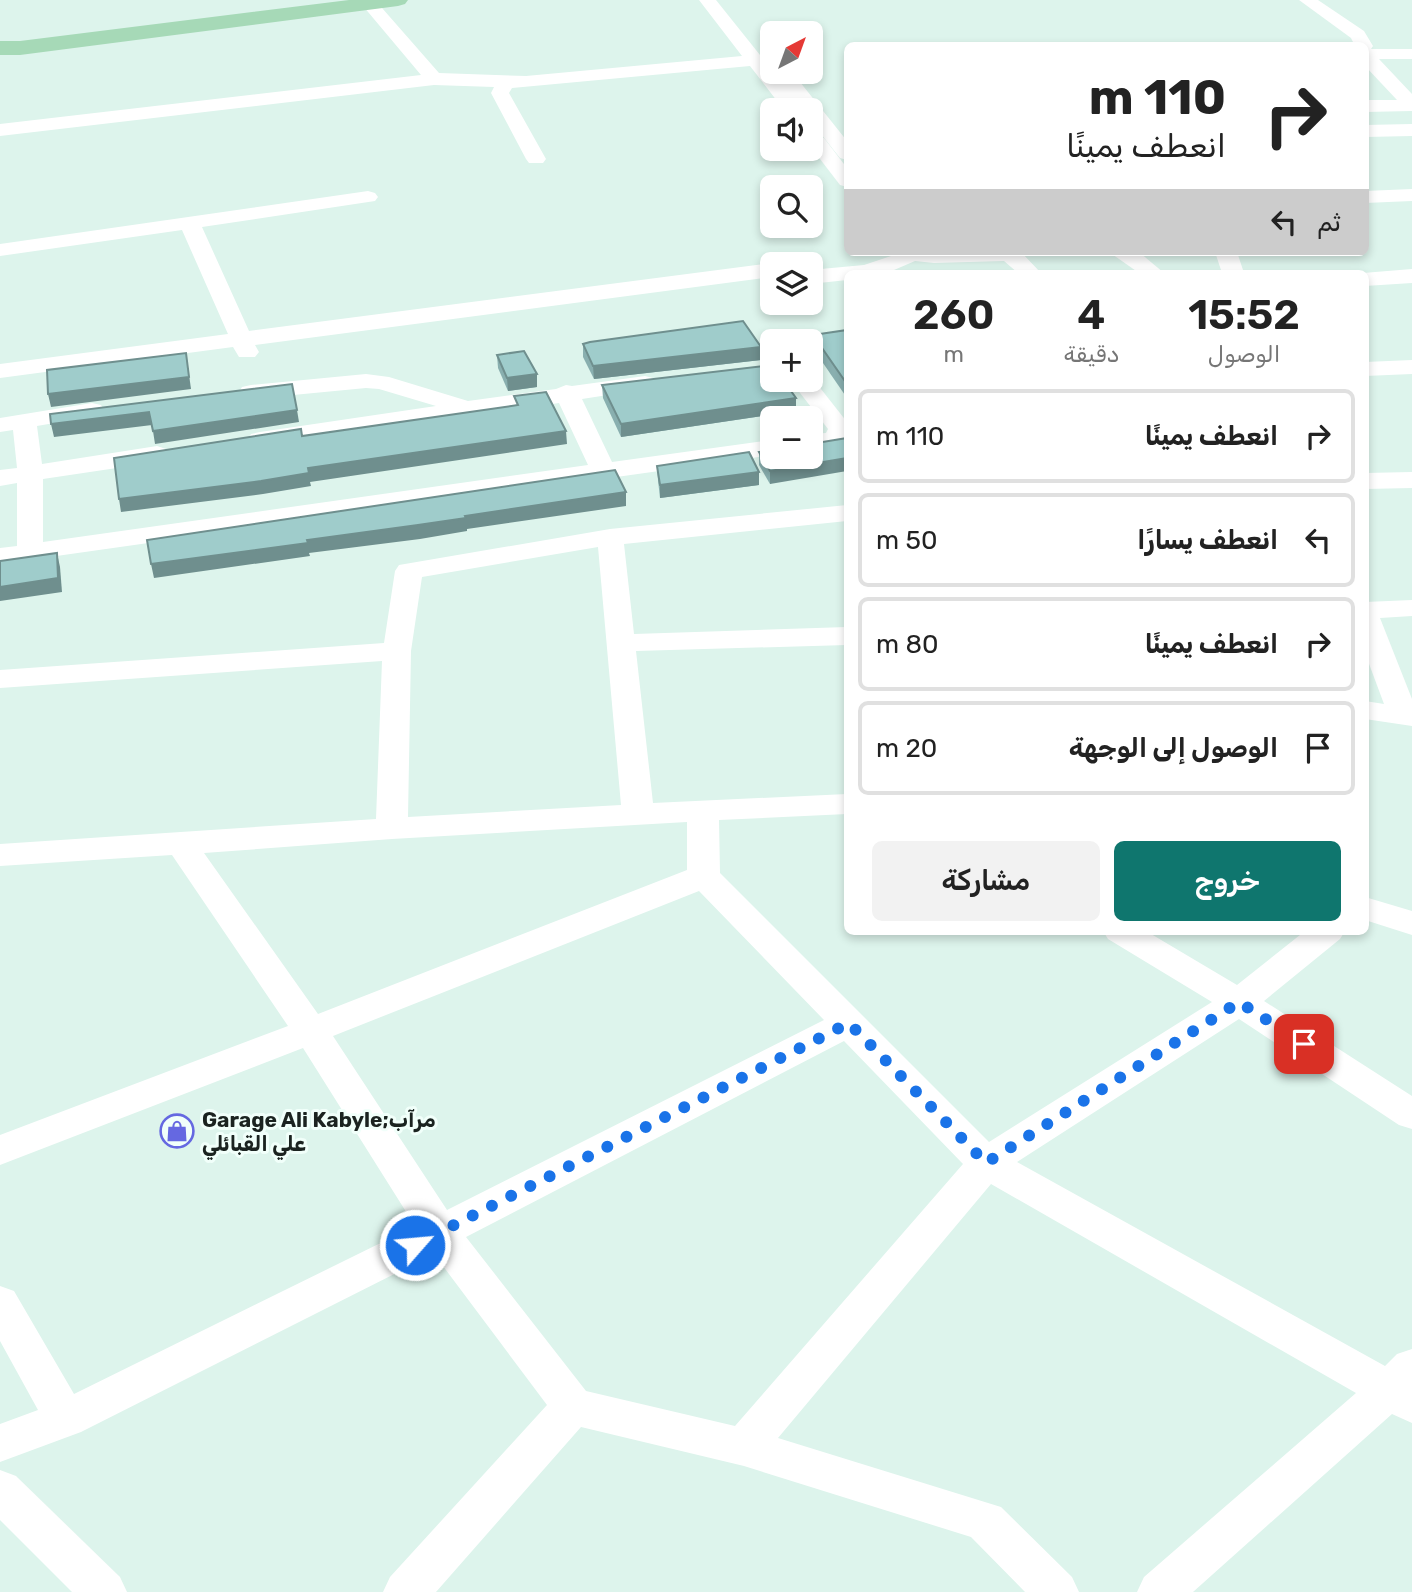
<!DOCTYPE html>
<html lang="ar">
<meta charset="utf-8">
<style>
:root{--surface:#fff;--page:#f2f2f2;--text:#222;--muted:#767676;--line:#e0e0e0;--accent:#0f766e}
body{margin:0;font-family:Rubik,Cairo,sans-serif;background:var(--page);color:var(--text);direction:rtl;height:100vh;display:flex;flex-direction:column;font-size:26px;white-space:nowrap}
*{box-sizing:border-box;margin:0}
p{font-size:23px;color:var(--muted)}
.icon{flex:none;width:38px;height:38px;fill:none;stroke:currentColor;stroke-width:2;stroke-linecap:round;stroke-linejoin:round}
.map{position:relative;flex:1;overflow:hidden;direction:ltr}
.side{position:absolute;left:844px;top:270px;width:525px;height:665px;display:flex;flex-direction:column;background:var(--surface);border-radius:10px;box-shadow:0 4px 10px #0003;direction:rtl}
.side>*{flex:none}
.guide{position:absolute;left:844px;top:42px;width:525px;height:214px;border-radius:10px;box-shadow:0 4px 10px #0003;direction:rtl;background:#fff;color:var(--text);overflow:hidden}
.needle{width:46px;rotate:41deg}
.buttons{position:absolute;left:760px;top:21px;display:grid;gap:14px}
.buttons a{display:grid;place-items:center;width:63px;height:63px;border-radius:10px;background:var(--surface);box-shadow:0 4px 10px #0003;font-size:35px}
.pin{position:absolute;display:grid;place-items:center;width:60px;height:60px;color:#fff;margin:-30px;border-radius:14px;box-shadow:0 4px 10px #0006}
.me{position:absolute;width:77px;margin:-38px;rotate:63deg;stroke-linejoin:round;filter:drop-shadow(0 0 5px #0008)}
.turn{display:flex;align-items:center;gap:24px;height:147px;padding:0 28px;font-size:32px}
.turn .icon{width:91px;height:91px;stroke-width:2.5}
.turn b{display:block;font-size:49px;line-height:60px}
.then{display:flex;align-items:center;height:66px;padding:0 28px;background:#0003;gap:14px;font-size:26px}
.eta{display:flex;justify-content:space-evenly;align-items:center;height:119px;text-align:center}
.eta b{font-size:42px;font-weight:600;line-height:49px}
.button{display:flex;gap:14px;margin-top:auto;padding:14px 28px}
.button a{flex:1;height:80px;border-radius:10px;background:var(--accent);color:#fff;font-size:28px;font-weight:600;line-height:80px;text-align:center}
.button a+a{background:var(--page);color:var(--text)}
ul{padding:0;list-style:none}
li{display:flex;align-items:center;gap:21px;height:94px;margin:0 14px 10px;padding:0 14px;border:4px solid var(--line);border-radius:10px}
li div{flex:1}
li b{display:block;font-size:26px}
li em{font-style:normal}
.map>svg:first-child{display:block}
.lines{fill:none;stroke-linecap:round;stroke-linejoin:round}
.minor{fill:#fff;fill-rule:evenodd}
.major{fill:#a6d9b7;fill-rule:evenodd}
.wall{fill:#89afaf}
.shaded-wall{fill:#6f8f8e}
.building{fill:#9fcccb;stroke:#6f8f8e;stroke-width:2}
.route{stroke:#1a73e8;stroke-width:12;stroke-dasharray:0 21.6}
.labels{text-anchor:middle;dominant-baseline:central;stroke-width:6;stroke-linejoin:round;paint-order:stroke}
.poi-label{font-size:21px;font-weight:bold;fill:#1b2320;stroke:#f1fffa;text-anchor:start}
</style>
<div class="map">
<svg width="1412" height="1592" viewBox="0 0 1412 1592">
<rect width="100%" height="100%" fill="#ddf4ec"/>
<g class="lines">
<g class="minor">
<polygon points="358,0 375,0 439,73 526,76 742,56 699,0 716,0 760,55 772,54 772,64 768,65 780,80 789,75 796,77 847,141 847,160 840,158 810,120 810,110 784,110 750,66 512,88 509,93 546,159 543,163 529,163 526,159 491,93 494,87 434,85 0,136 0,124 421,75"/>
<polygon points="1299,0 1318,0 1364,31 1373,46 1371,49 1412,49 1412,59 1379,59 1412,94 1412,111 1365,112 1365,100 1397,100 1365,66 1365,46 1355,46 1351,38"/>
<polygon points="1412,124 1412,136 1365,137 1365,125"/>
<polygon points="817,136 824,138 847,168 847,187 840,185 810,146 810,138"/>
<polygon points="1412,189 1412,201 1365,203 1365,191"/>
<polygon points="368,191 375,193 378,197 375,201 202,227 249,331 772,263 775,264 772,264 772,277 255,345 259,352 255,357 239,357 233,347 0,378 0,364 228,334 182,230 0,256 0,244"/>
<polygon points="888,252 1021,252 1041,273 1018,273 1004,261 934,263 915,261 887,273 847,273 847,280 810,284 810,270 864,265 891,256"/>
<polygon points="1109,252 1139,252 1164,273 1139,273"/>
<polygon points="1215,252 1237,252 1244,273 1222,273"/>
<polygon points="1412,269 1412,283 1365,286 1365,273 1363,273"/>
<polygon points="1412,360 1412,374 1365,376 1365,362"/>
<polygon points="366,374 389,377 468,401 556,389 566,385 572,386 645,376 653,378 657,383 653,388 582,399 612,462 772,440 772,455 0,564 0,548 17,546 17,483 0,486 0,470 17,468 13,430 0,432 0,418 92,403 101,405 104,410 101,415 37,426 42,464 157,446 166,449 170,454 166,459 157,462 43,479 43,542 588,465 559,403 260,446 251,444 248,439 251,434 260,432 436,406 379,389 366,388 251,399 242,397 239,392 242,387 251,385"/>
<polygon points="810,375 847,422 846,444 810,449 810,434 826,433 828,429 790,380 810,380"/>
<polygon points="1412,472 1412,488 1365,489 1365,473"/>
<path d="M847,505v16l-223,23 10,90 213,-7v18l-211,6 17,152 194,-9v20l-128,6 1,53 269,269 223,-140 -104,-63 -5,-8h43l91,54 68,-54h40l-5,8 -76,62 148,95v33l-13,-4 -160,-106 -222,143 368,204 12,-12 15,-5v74l-20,-9 -199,178h-56l7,-15 212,-184 -365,-209 -213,254 223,69 71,70 7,15h-54l-54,-55 -227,-71 -163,-39 -145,165h-53l7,-15 157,-172 -113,-151 -353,178 -81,30v-38l38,-14 -38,-69v-55l14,5 60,103 341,-168 -112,-178 -303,117v-30l288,-109 -116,-171 -172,11v-22l376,-25 6,-158 -382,27v-18l384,-27 11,-72 4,-6 211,-36zM598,547l23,258 -213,12 3,-166 11,-74zM687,822v48l-369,144 -114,-161 188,-14zM699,891l125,129 -377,190 -114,-174zM844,1041l119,123 -228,262 -149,-35 -120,-154z"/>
<polygon points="1412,600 1412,616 1380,618 1412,699 1412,726 1365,719 1365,701 1384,704 1365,653 1365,602"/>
<polygon points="1365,897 1412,911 1412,935 1365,920"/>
<polygon points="0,1470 16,1476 120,1577 127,1592 72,1592 0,1520"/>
</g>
<polygon class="major" points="349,0 408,0 405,4 398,6 20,55 0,55 0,41 20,41"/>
</g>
<g class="wall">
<polygon points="847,330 847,398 812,347 813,335"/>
<polygon points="583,344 761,360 594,379 583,357"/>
<polygon points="497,355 537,387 508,391 498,368"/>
<polygon points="602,385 796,411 621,437 603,398"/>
<polygon points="847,438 770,484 759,465 759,452"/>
<polygon points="657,466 759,472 759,485 660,498 658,480"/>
</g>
<g class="shaded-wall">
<polygon points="761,347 761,360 594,379 593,366"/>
<polygon points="186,353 191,389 51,407 48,394"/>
<polygon points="537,374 537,387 508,391 507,378"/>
<polygon points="796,398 796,411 621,437 621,424"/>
<polygon points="297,410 299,422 155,444 153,431"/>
<polygon points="149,412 152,425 54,437 51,424"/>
<polygon points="566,431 567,444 310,482 311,486 263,494 121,512 119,499 308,468"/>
<polygon points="847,458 847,471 770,484 770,471"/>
<polygon points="759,472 759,485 660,498 660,485"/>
<polygon points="626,492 626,506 467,529 467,531 420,539 309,553 310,556 154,578 151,564 465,516"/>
<polygon points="57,553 60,567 62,592 0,601 0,587"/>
</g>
<g class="building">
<polygon points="743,321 761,347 593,366 583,344 590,342"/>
<polygon points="847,330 847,384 813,335"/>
<polygon points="524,351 537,374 507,378 497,355"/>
<polygon points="186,353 189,377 48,394 47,370"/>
<polygon points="772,365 772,380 783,380 796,398 621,424 602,385"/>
<polygon points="292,384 297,410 153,431 149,412 51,424 50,414"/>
<polygon points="546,392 566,431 308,468 309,473 261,481 119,499 114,458 301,429 302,436 518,405 514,396"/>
<polygon points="847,438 847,458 770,471 759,452 772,450 772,457 810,457 810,444"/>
<polygon points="749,452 759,472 660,485 657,466"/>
<polygon points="615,470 626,492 465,516 466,518 418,525 307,540 308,543 151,564 147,540"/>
<polygon points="57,553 58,578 0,587 0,561"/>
</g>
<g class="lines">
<polyline class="route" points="415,1245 849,1023 986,1163 1239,1002 1304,1044"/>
</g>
<defs>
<symbol id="shop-ring" viewBox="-11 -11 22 22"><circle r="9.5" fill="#f1fffa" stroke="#6568e1" stroke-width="1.5"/><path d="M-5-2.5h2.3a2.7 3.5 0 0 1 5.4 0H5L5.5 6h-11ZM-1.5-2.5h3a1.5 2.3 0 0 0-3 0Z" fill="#6568e1"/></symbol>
</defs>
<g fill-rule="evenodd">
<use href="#shop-ring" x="158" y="1112" width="38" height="38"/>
</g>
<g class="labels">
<g class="poi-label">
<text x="202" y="1119">Garage Ali Kabyle;مرآب<tspan x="202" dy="24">علي القبائلي</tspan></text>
</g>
</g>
</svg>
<div class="buttons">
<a><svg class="needle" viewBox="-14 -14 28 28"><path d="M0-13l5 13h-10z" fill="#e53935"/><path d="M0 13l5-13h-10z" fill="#767676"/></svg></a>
<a><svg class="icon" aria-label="sound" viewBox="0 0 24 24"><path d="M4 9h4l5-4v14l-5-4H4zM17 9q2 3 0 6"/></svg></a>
<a><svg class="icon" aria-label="search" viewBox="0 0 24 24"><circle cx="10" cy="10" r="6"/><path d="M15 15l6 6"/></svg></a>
<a><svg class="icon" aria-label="layers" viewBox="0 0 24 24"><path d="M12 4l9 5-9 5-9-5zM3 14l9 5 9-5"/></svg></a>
<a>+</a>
<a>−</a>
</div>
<div class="pin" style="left:1304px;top:1044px;background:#d93025"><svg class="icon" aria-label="arrive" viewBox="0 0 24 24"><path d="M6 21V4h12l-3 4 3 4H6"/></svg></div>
<svg class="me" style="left:415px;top:1245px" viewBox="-20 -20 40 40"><circle r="17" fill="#1a73e8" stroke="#fff" stroke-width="3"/><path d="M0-11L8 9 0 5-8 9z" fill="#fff"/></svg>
<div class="guide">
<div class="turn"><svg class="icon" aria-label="right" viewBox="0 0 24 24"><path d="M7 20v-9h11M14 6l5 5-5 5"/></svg><div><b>110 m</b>انعطف يمينًا</div></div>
<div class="then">ثم<svg class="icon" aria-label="left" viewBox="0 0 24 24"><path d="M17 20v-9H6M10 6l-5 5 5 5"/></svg></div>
</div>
<section class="side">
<div class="eta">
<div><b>15:52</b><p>الوصول</p></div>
<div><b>4</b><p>دقيقة</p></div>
<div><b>260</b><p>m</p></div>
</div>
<ul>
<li><svg class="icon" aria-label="right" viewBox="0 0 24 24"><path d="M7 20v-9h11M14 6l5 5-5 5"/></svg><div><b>انعطف يمينًا</b></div><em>110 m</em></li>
<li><svg class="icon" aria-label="left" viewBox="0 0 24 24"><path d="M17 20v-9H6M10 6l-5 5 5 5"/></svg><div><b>انعطف يسارًا</b></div><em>50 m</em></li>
<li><svg class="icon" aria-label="right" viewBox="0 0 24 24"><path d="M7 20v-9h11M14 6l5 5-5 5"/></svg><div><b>انعطف يمينًا</b></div><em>80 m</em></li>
<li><svg class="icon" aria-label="arrive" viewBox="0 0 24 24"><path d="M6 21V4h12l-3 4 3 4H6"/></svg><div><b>الوصول إلى الوجهة</b></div><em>20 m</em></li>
</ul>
<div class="button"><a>خروج</a><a>مشاركة</a></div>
</section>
</div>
